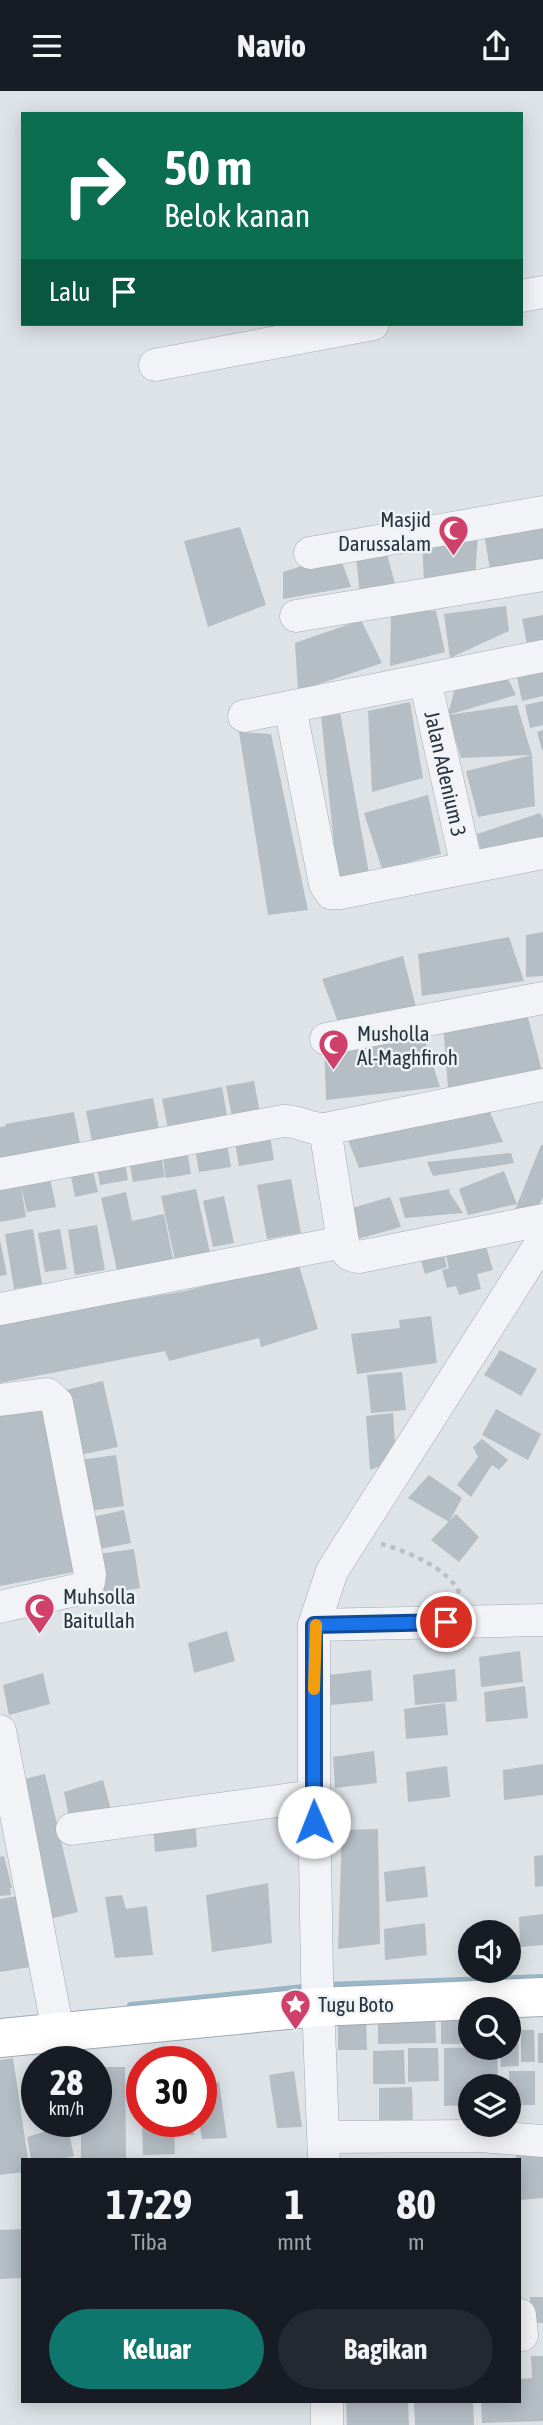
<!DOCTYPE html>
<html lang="id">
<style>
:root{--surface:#171b24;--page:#242831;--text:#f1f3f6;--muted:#9ea1a6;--accent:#0f766e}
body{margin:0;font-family:"Asap Condensed",sans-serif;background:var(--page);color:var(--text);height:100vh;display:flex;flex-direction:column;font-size:26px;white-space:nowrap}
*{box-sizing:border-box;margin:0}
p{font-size:23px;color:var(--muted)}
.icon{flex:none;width:38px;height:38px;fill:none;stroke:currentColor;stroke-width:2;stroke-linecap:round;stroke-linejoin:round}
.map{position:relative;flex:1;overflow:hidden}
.side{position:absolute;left:21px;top:2067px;width:500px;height:245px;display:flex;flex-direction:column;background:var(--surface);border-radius:0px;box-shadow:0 4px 18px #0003}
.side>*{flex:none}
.banner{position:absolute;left:21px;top:21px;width:502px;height:214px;border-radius:0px;box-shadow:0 4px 18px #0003;background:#0b6e4f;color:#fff;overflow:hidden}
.controls{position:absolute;left:458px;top:1829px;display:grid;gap:14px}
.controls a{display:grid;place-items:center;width:63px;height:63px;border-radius:50%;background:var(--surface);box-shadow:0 4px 18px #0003;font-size:35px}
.speed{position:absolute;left:21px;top:1955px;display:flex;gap:14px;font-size:35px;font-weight:700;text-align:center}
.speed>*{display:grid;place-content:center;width:91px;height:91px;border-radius:50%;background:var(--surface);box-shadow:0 4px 18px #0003;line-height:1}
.speed small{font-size:18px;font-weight:400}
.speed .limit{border:10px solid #d22;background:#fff;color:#111}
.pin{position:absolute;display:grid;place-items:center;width:60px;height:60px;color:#fff;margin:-30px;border:4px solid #fff;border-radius:50%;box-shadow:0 2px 7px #0007}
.me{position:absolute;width:77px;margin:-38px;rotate:359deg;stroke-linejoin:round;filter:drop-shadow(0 0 5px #0008)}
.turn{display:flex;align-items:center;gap:24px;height:147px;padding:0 28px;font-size:32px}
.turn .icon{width:91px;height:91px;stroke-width:2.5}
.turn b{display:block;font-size:49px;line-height:60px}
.then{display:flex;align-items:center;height:66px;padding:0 28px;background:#0003;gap:14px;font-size:26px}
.eta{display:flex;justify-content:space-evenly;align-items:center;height:119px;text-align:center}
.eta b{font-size:42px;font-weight:700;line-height:49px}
.primary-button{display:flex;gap:14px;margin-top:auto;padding:14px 28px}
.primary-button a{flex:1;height:80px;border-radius:42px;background:var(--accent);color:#fff;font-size:28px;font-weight:700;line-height:80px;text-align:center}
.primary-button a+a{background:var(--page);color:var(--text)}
header{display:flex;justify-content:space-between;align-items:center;height:91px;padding:0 28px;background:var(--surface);font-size:32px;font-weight:700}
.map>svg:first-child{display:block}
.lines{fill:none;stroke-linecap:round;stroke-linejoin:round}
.stream{stroke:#98b7c8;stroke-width:8}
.building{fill:#b5bdc5}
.minor-casing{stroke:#a3abb2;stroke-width:33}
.major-casing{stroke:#9da9b4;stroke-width:40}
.path{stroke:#bcc1c6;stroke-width:4.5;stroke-dasharray:5 5;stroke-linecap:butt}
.minor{stroke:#f1f3f6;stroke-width:32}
.major{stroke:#fff;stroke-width:38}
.route-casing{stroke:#114b97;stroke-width:18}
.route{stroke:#1a73e8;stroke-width:12}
.slow{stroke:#f59e0b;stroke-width:12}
.labels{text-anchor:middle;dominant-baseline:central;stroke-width:5;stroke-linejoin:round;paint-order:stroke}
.poi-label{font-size:21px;fill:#27333f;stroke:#edf2f5;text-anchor:start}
.street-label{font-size:21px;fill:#27333f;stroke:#edf2f5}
</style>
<header><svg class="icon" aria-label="menu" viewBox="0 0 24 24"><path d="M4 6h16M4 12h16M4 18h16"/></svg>Navio<svg class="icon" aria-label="share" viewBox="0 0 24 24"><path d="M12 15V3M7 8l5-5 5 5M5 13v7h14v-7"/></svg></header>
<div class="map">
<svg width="543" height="2334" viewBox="0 0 543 2334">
<rect width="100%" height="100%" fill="#dee3e8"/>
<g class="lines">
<g class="stream">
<polyline points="326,1895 543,1887"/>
<polyline points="131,1915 313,1896"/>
</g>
</g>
<g class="building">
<polygon points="543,427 543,475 491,484 483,437"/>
<polygon points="240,436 266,514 208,536 184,450"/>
<polygon points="478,442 475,489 424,489 422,452"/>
<polygon points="386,459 395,493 360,504 356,466"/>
<polygon points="339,463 351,496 283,508 283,481"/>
<polygon points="506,515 509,540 450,567 444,523"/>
<polygon points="391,518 436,520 445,561 390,575"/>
<polygon points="543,524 543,551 527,554 522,528"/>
<polygon points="361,529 382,572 298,600 295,552"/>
<polygon points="543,576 543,605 522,610 516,582"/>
<polygon points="506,584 516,604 448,624 517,614 532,664 461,667 448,624 454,600"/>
<polygon points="543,610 543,634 530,637 525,614"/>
<polygon points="410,611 423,687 372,701 368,620"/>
<polygon points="340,621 370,788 338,794 321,624"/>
<polygon points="543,639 543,659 542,659 537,641"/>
<polygon points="239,641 271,643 308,819 268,824"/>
<polygon points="532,664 535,715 478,726 466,680"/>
<polygon points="428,704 441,763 382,778 364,722"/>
<polygon points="540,722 543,728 543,749 481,762 477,743"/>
<polygon points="543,841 543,885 526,886 526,844"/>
<polygon points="509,846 524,890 422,905 418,863"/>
<polygon points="403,865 416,916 341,939 322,888"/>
<polygon points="525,915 543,984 448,997 443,933"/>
<polygon points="423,944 440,996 326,1009 324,953"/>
<polygon points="254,990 261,1027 233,1032 226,995"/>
<polygon points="222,996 228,1030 169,1042 162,1008"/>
<polygon points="153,1007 160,1043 93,1056 86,1020"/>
<polygon points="489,1019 503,1051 359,1077 347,1046"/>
<polygon points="74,1021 81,1058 0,1071 0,1036 6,1035 5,1033"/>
<polygon points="270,1045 274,1069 239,1075 235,1051"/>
<polygon points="227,1053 231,1076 199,1081 195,1058"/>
<polygon points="541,1054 543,1054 543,1106 536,1120 515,1119"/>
<polygon points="187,1059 191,1083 166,1087 162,1063"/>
<polygon points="511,1062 514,1072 433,1085 427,1071"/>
<polygon points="161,1065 165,1086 133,1091 129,1070"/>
<polygon points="125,1072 128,1089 100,1094 97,1077"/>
<polygon points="92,1076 98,1101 75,1106 70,1080"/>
<polygon points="504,1080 517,1113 468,1124 459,1098"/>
<polygon points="49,1082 56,1116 27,1121 20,1091 26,1126 0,1131 0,1091"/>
<polygon points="291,1088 301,1142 267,1148 257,1094"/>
<polygon points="196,1098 210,1162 175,1169 161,1105"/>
<polygon points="450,1098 449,1101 463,1122 405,1127 399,1107"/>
<polygon points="126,1101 132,1130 164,1123 173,1168 117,1179 101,1107"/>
<polygon points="224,1105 234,1152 213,1156 203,1110"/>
<polygon points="390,1106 401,1136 358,1148 352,1117"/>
<polygon points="97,1134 105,1179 75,1184 68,1139"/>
<polygon points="33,1138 42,1193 14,1198 5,1143"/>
<polygon points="60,1138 67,1178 45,1181 38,1142"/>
<polygon points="0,1149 7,1184 0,1185"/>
<polygon points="486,1155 493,1179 477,1183 481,1198 459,1204 456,1195 447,1197 442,1179 449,1177 445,1161"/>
<polygon points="442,1157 447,1176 425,1183 419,1164"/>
<polygon points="298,1171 318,1238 261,1256 259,1247 169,1270 165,1260 0,1292 0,1230 99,1212 132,1209 185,1200"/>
<polygon points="431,1225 437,1272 357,1283 351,1243 400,1237 399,1229"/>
<polygon points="500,1259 537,1278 521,1305 484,1284"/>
<polygon points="402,1281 406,1319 371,1322 367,1284"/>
<polygon points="103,1290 118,1356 80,1364 66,1299"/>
<polygon points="44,1314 74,1481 0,1495 0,1322"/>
<polygon points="496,1318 541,1343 528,1369 482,1344"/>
<polygon points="393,1322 395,1354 383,1374 370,1379 366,1325"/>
<polygon points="482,1348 508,1369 499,1379 492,1374 471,1406 457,1394 478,1366 473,1356"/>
<polygon points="116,1364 124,1415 89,1420 80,1369"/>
<polygon points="429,1384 462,1407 449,1431 408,1407"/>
<polygon points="124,1419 131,1452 95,1459 88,1427"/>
<polygon points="456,1423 479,1446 459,1471 431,1449"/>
<polygon points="134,1458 140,1497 104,1503 98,1463"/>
<polygon points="227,1540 235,1570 194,1582 188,1552"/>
<polygon points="520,1560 523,1591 481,1596 479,1566"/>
<polygon points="455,1578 457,1610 415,1614 413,1584"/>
<polygon points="371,1579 373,1610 331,1614 329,1584"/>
<polygon points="43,1582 50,1613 9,1624 3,1594"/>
<polygon points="525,1595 528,1627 486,1631 484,1601"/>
<polygon points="445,1612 448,1644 406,1648 404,1618"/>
<polygon points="374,1660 377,1692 335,1697 333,1666"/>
<polygon points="543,1673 543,1704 504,1709 503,1679"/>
<polygon points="447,1675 450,1706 408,1711 406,1681"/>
<polygon points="45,1683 78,1821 49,1828 16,1690"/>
<polygon points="103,1689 111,1719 70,1730 64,1701"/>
<polygon points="195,1725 197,1756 155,1761 153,1731"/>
<polygon points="378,1738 380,1853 338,1858 342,1739"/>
<polygon points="543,1764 543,1795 535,1796 534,1765"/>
<polygon points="4,1765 12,1797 10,1797 11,1804 0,1805 0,1766"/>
<polygon points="425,1775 428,1806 386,1811 384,1781"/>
<polygon points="268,1792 272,1852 212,1861 206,1804"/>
<polygon points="22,1804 36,1875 0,1881 0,1808"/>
<polygon points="122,1804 126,1818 147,1815 153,1864 115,1867 105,1806"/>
<polygon points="543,1823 543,1854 520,1856 519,1826"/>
<polygon points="425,1832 427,1864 385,1869 384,1838"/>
<polygon points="378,1925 435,1925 436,1952 378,1953"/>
<polygon points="471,1925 471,1953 441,1953 441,1926"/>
<polygon points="366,1927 367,1959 338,1959 338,1928"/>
<polygon points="521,1939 534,1939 535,1971 521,1971"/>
<rect x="538" y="1942" width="5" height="30"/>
<polygon points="509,1943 518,1943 519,1975 501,1976 500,1956 509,1956"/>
<polygon points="497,1956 498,1995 471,1995 471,2014 444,2015 444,1957"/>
<polygon points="408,1957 438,1957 439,1990 408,1991"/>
<polygon points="404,1959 405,1993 373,1993 373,1960"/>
<polygon points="13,1967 28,2068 23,2068 23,2081 0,2084 0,1969"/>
<polygon points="96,1976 125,1976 126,2068 81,2068 81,2030 96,2030"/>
<polygon points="294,1980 302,2036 277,2037 269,1984"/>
<rect x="509" y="1980" width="26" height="34"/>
<polygon points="219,1991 227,2047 202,2048 199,2030 201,2030 201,1994"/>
<polygon points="412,1996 413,2031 379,2032 379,1997"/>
<polygon points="142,2030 174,2030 175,2063 143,2064"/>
<rect x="178" y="2030" width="16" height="14"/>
<polygon points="67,2034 74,2065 60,2068 31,2068 27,2046"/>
<polygon points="516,2061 543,2062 543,2107 520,2109 520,2068 516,2068"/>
<polygon points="23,2138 23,2187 0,2188 0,2139"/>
<polygon points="530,2206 543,2206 543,2232 531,2232"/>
<polygon points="531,2265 543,2265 543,2330 482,2332 481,2310 520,2310 520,2288 532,2287"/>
<polygon points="346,2310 408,2310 409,2334 347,2334"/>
<polygon points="414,2310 473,2310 474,2334 415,2334"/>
</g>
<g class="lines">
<defs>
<g id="minor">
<polyline points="522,205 543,201"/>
<polyline points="155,274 373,233"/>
<polyline points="310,462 543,421"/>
<polyline points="296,525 543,484"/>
<path id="s1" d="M425,589l42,187"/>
<polyline points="290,616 325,793 331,802 340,802 543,762"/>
<polyline points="244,625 543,565"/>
<polyline points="326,948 543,907"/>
<path d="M325,1038l18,113c3,10 5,14 16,15l184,-37"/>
<path d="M0,1083l283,-53c15,-1 27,9 42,8l218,-44"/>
<polyline points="0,1218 343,1151"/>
<polyline points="0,1309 47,1303 57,1312 90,1483 89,1491 80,1498 0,1516"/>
<polyline points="314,1534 543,1529"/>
<polyline points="0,1640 58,1940"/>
<polyline points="72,1738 314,1705"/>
<polyline points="324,2046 480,2045 543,2050"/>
<polyline points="324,2068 317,1884 314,1705 314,1534 332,1480 543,1149"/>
<polyline points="520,2224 522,2244"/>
<polyline points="327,2310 327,2334"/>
</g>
<polyline id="major" points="0,1947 318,1916 543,1906"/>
</defs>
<use href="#minor" class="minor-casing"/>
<use href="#major" class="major-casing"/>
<path class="path" d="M381,1453c24,6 69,25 79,50"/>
<use href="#minor" class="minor"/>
<use href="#major" class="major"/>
</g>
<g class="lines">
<defs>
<polyline id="route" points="314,1731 314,1534 446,1531"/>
</defs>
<use href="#route" class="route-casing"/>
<use href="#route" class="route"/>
<polyline class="slow" points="314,1598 316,1534"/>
</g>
<defs>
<symbol id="mosque-pin" viewBox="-11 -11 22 30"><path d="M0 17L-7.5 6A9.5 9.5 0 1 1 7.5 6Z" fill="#cf416b" stroke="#edf2f5"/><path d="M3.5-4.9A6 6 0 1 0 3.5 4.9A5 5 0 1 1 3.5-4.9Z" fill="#fff"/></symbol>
<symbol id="sight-pin" viewBox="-11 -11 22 30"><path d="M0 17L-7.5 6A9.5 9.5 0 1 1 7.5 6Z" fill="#cf416b" stroke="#edf2f5"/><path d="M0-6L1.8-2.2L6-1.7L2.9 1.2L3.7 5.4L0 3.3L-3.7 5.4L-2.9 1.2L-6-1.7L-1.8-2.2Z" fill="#fff"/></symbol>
</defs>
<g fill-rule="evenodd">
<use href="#mosque-pin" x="436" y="422" width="35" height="47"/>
<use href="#mosque-pin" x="316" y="936" width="35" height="47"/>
<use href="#mosque-pin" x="22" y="1500" width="35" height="47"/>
<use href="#sight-pin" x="278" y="1896" width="35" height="47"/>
</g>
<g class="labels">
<g class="poi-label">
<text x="431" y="428" text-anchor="end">Masjid<tspan x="431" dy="24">Darussalam</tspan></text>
<text x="357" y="942">Musholla<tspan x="357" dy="24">Al-Maghfiroh</tspan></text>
<text x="63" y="1505">Muhsolla<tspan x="63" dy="24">Baitullah</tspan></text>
<text x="318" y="1913">Tugu Boto</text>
</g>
<g class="street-label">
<text stroke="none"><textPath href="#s1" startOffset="96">Jalan Adenium 3</textPath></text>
</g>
</g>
</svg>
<div class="controls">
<a><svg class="icon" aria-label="sound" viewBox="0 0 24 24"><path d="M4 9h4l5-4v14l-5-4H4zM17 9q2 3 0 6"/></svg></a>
<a><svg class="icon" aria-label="search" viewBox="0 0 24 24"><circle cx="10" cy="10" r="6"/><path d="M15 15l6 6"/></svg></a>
<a><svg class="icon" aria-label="layers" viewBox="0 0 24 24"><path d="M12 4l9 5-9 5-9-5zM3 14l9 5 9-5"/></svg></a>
</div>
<div class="speed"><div>28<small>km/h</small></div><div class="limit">30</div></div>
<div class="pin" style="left:446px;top:1531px;background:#d93025"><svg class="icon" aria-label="arrive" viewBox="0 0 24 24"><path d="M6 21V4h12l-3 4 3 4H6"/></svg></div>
<svg class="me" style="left:314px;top:1731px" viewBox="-20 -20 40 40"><circle r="19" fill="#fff"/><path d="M0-13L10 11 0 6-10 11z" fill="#1a73e8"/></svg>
<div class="banner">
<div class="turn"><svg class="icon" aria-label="right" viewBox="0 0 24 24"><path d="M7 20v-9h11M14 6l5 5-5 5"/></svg><div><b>50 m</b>Belok kanan</div></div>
<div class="then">Lalu<svg class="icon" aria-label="arrive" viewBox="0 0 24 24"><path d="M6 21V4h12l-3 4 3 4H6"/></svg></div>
</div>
<section class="side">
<div class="eta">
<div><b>17:29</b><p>Tiba</p></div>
<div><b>1</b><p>mnt</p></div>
<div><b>80</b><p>m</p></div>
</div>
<div class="primary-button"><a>Keluar</a><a>Bagikan</a></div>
</section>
</div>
